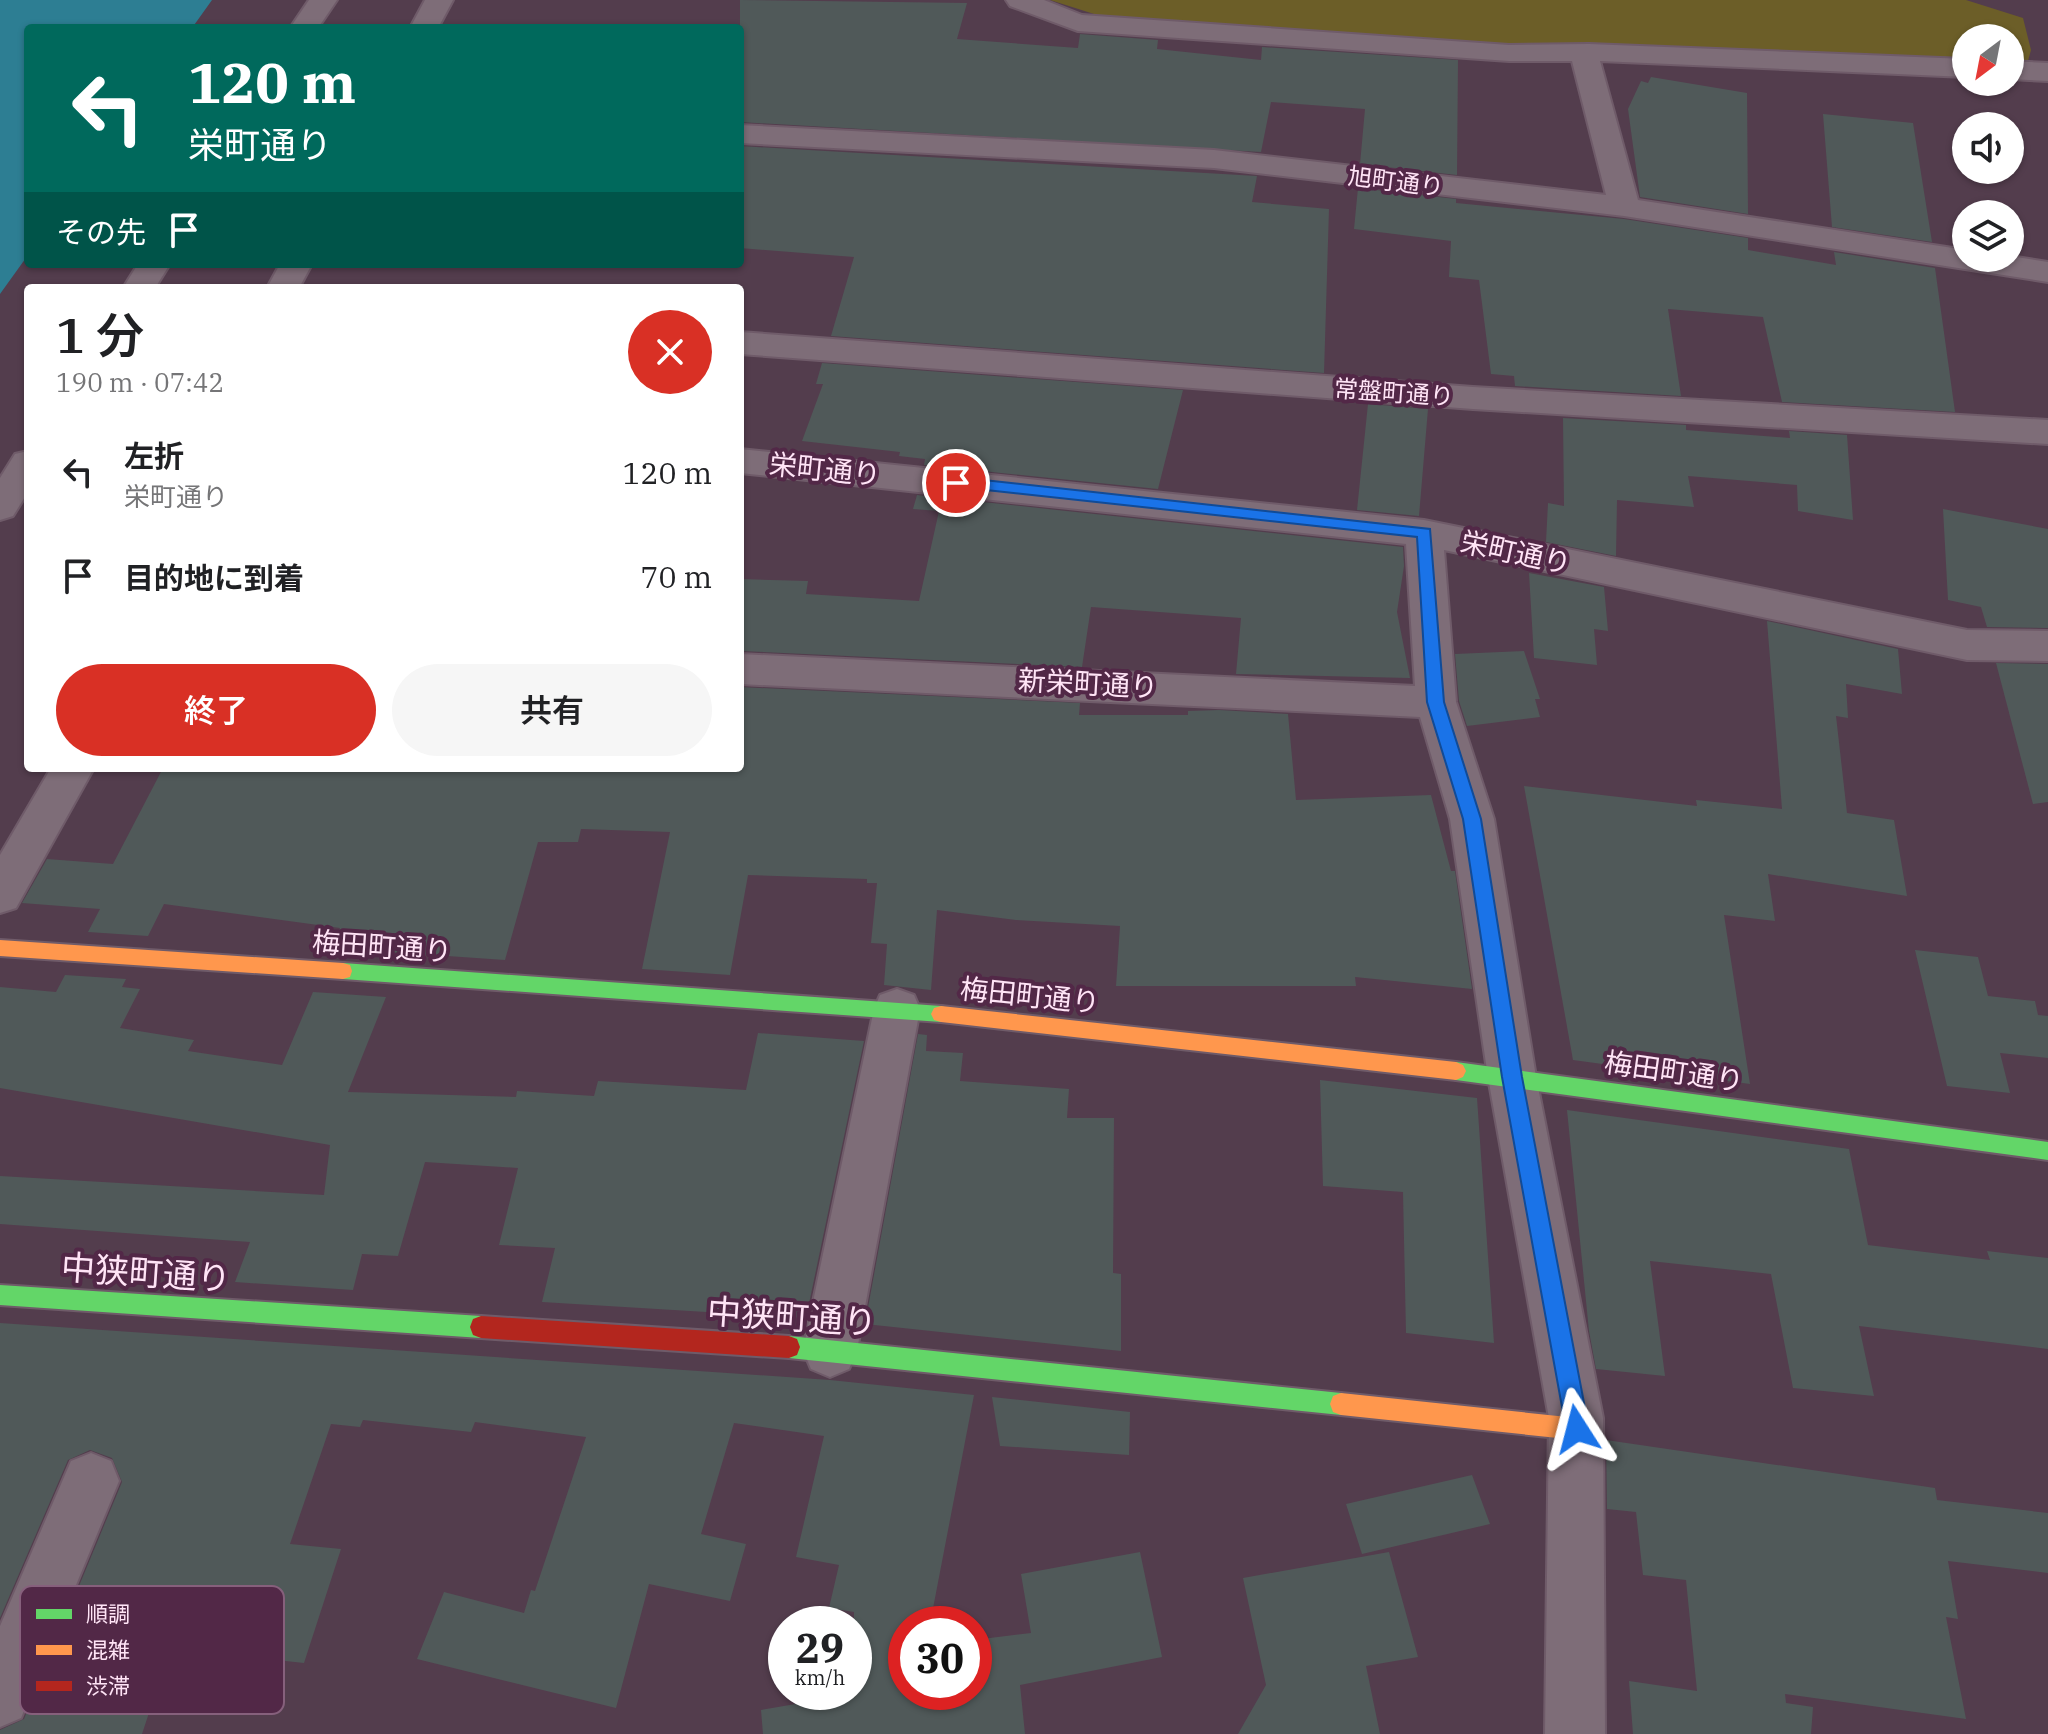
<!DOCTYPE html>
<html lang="ja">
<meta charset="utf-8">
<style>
:root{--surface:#fff;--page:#f6f6f6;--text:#202124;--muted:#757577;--accent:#d93025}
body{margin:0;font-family:"IBM Plex Serif","Noto Sans JP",serif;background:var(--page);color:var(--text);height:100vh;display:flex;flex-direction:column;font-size:30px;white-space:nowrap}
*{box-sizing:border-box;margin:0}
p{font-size:26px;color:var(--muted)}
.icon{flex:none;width:44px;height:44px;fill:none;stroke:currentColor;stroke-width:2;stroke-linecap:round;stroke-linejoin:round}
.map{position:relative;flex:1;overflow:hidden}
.drawer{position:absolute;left:24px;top:284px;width:720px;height:488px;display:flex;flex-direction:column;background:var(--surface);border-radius:8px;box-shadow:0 2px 6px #0004}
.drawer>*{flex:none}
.hud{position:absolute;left:24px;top:24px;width:720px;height:244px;border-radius:8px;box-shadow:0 2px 6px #0004;background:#00695c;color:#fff;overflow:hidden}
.needle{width:52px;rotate:212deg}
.controls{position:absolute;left:1952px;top:24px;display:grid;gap:16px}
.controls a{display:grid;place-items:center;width:72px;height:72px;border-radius:50%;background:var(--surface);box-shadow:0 2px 6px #0004;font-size:40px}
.speed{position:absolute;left:768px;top:1606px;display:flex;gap:16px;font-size:40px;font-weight:700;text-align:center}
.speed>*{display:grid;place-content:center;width:104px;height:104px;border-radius:50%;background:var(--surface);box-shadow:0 2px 6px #0004;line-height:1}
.speed small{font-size:20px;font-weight:400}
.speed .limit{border:12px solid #d22;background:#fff;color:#111}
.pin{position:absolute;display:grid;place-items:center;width:68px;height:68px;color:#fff;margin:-34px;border:4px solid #fff;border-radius:50%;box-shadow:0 2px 8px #0007}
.me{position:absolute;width:88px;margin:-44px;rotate:351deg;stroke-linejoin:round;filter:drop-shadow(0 0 6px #0008)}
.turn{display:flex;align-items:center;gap:28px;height:168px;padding:0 32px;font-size:36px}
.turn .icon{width:104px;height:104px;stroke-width:2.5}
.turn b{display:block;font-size:56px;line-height:68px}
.then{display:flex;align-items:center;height:76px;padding:0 32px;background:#0003;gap:16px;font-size:30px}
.round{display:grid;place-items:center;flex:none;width:84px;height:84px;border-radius:42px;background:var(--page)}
.summary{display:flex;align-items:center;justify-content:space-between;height:136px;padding:0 32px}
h1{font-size:48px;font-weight:600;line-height:60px}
.button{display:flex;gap:16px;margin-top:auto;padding:16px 32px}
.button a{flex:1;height:92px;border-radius:48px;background:var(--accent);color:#fff;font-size:32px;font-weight:600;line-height:92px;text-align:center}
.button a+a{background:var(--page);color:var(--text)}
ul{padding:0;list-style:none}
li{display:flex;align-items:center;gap:24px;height:104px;padding:0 32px}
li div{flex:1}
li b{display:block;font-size:30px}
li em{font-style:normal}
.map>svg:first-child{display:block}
.green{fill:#6c5e28}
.water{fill:#2d7e93}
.building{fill:#505959}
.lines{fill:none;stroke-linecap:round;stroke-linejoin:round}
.street-casing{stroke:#6f5b69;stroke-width:4}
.fast-casing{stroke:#6f5b69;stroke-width:4}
.slow-casing{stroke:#6f5b69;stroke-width:4}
.jam-casing{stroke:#6f5b69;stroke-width:4}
.street{fill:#7e6d78;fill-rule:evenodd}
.fast{fill:#63d668;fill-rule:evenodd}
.slow{fill:#ff974d;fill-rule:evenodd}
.jam{fill:#b3261e;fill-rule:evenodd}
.route{fill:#1a73e8;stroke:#114b97;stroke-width:2}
.labels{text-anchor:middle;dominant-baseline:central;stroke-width:8;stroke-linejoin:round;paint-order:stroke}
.far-street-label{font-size:24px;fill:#ffe4f6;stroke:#522847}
.street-label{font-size:28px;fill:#ffe4f6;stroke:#522847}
.near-street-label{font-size:34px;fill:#ffe4f6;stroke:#522847}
.key{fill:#522847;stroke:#86607c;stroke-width:2}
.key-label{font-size:22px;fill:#ffe4f6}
</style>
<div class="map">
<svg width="2048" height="1734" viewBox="0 0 2048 1734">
<rect width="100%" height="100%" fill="#533d4d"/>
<polygon class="green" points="1050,0 1966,0 2023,18 2031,50 2028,61 2010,60 2010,38 1966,38 1966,59 1493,45 1116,21"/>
<polygon class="water" points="0,0 212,0 192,28 28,28 28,255 0,294"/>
<g class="building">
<polygon points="740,0 967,3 957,39 1078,48 1080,34 1158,40 1157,49 1261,60 1262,47 1458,60 1457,175 1360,164 1365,109 1271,102 1261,152 740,122"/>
<polygon points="1651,77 1747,93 1748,214 1640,197 1628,109 1641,81 1648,83"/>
<polygon points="1823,114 1913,123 1932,242 1832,227"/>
<polygon points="740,146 1257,176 1252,202 1329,209 1324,373 831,336 854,257 740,248"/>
<polygon points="1358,188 1456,199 1456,203 1624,219 1748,238 1748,250 1836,265 1834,252 1935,268 1955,412 1782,402 1763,317 1668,309 1681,396 1515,386 1514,376 1491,374 1479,280 1449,277 1451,241 1354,229"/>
<polygon points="822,363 1183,390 1158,489 924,465 925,459 899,456 900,452 802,441 823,384 816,384"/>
<polygon points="1368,404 1428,409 1419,516 1357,510"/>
<polygon points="1563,418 1686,425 1686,430 1790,438 1789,431 1847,435 1853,520 1798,511 1797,485 1688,476 1694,507 1617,500 1616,556 1546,542 1548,503 1564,506"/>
<polygon points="917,495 1403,547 1404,566 1397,612 1410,678 1236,674 1241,618 1091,607 1082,667 740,651 740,579 808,581 806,594 919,601 939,511 913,509"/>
<polygon points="1943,509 2048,529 2048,628 1987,627 1981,607 1948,600"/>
<polygon points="1529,573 1604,587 1608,631 1594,629 1597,665 1534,658"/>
<polygon points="1767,621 1898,649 1902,694 1846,684 1848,718 1836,716 1847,813 1894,820 1907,896 1768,874 1775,921 1724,915 1750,1084 1573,1060 1524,786 1697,806 1696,800 1782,809"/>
<polygon points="1524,651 1540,699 1535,699 1540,717 1467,726 1459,701 1455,654"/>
<polygon points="1996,663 2048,664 2048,802 2033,804"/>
<polygon points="740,687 1080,703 1079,715 1188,715 1188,711 1219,710 1288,714 1296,800 1431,795 1451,871 1455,871 1472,989 1355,977 1356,986 1116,986 1120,926 1016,920 937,910 931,990 884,985 887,944 871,943 877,883 867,883 867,879 748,875 730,975 642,969 670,832 581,829 578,842 538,842 505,960 332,948 340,928 164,904 148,936 88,932 100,909 22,903 47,859 113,864 163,768 740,768"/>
<polygon points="1915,950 1978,957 1988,996 2035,1001 2038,1015 2048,1016 2048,1058 2000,1053 2010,1093 1947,1086"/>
<polygon points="65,975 126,979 122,987 140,989 120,1028 194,1040 188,1051 282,1065 313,992 386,997 348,1092 516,1097 517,1091 594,1096 598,1081 746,1090 758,1033 864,1041 806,1318 542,1302 555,1248 499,1245 518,1168 425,1162 398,1256 362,1254 353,1290 235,1282 250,1242 0,1224 0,1176 324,1195 330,1145 0,1088 0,987 56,992"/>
<polygon points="918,1034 927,1035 926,1051 963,1053 960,1081 1069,1089 1067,1118 1114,1118 1113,1273 1121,1274 1121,1351 865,1324"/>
<polygon points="1320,1080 1477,1098 1494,1343 1406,1333 1403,1192 1323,1186"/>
<polygon points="1567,1110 1849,1149 1868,1245 1990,1260 1987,1251 2048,1258 2048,1349 1859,1326 1874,1396 1793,1388 1771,1274 1650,1261 1665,1376 1596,1369 1589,1331"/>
<polygon points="0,1323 830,1380 974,1395 930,1624 906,1624 906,1692 974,1692 974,1640 1031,1633 1021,1574 1140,1552 1162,1657 1020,1685 1025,1734 763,1734 761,1710 854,1694 854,1612 829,1608 839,1565 796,1557 824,1436 734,1423 701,1534 746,1544 730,1601 649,1584 616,1708 417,1659 444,1592 524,1613 531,1590 535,1591 586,1437 475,1422 471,1432 363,1420 360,1427 331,1424 290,1544 341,1549 304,1663 258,1658 268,1627 181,1616 142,1734 0,1734 0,1730 24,1719 122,1482 112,1458 90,1450 68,1460 0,1618"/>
<polygon points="992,1397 1130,1412 1129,1455 1000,1446"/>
<polygon points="1606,1440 1935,1488 1937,1500 2048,1513 2048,1573 1948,1561 1958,1619 1946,1617 1966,1719 1785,1694 1786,1703 1813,1707 1811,1734 1633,1734 1629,1681 1697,1691 1686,1580 1643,1575 1636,1512 1607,1509"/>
<polygon points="1472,1475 1490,1524 1362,1554 1346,1504"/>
<polygon points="1389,1552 1418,1657 1366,1666 1380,1734 1238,1734 1266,1685 1243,1578"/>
</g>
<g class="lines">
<defs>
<g id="street">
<polygon points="309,0 337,0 318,28 290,28"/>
<polygon points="425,0 453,0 438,28 410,28"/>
<polygon points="1006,0 1044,0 1082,15 1509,45 1589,44 1966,59 1966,77 1600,61 1638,200 1966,250 1966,258 2010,256 2048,262 2048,282 1624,216 1214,168 740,143 740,125 1214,150 1606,195 1572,61 1509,61 1078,31 1010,6"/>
<polygon points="2010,61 2048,63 2048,81 2010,79"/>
<polygon points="138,264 170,264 155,288 123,288"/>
<polygon points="280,264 312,264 299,288 267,288"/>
<polygon points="740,332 1473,387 2048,420 2048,444 1473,409 740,354"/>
<polygon points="740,449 1424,520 1967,630 2048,631 2048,661 1967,660 1444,550 1456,702 1494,819 1536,1077 1603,1418 1605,1734 1545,1734 1549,1418 1488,1077 1450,819 1420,717 740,684 740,654 1415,686 1406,544 740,473"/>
<polygon points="28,451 28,492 13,516 0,520 0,478 15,454"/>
<polygon points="51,768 94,768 16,908 0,913 0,855"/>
<polygon points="897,989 914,995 920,1009 857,1350 849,1369 830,1377 811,1369 803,1350 874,1009 880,995"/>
<polygon points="91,1453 111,1461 119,1481 21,1718 0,1727 0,1626 71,1461"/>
</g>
<g id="fast">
<polygon points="343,963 941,1006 948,1008 951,1014 948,1020 941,1022 343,979 336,977 334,971 336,965"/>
<polygon points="1456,1062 2048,1142 2048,1160 1456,1080 1449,1077 1446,1071 1449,1065"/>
<polygon points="0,1285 481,1316 489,1319 492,1327 489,1335 481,1338 0,1305"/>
<polygon points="789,1336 1341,1393 1349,1396 1352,1404 1349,1412 1341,1415 789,1358 781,1355 778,1347 781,1339"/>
</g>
<g id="slow">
<polygon points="0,940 343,963 350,965 352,971 350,977 343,979 0,956"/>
<polygon points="941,1006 1456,1062 1463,1065 1466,1071 1463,1077 1456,1080 941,1022 934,1020 931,1014 934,1008"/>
<polygon points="1341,1393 1577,1418 1585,1421 1588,1429 1585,1437 1577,1440 1341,1415 1333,1412 1330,1404 1333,1396"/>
</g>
<polygon id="jam" points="481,1316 789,1336 797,1339 800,1347 797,1355 789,1358 481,1338 473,1335 470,1327 473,1319"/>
</defs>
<use href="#street" class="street-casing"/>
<use href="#fast" class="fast-casing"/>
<use href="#slow" class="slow-casing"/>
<use href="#jam" class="jam-casing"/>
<use href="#street" class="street"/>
<use href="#fast" class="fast"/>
<use href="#slow" class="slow"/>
<use href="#jam" class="jam"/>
</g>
<polygon class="route" points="956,477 1430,529 1444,702 1481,819 1522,1077 1589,1429 1585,1437 1577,1440 1569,1437 1566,1429 1502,1077 1463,819 1427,702 1417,537 950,486 950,479"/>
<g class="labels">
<g class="far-street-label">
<text transform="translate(1396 181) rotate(7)">旭町通り</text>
<text transform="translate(1394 392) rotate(4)">常盤町通り</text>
</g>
<g class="street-label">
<text transform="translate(825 469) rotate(6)">栄町通り</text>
<text transform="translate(1516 552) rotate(12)">栄町通り</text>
<text transform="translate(1088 683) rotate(3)">新栄町通り</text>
<text transform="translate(382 946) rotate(4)">梅田町通り</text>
<text transform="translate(1030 995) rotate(6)">梅田町通り</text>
<text transform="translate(1674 1071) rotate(8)">梅田町通り</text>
</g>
<g class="near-street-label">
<text transform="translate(146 1272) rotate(4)">中狭町通り</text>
<text transform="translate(792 1316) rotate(4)">中狭町通り</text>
</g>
</g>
<rect x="20" y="1586" width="264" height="128" rx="12" class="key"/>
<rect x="36" y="1609" width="36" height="10" fill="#63d668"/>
<rect x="36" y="1645" width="36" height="10" fill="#ff974d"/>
<rect x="36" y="1681" width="36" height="10" fill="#b3261e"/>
<g class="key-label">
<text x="86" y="1622">順調</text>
<text x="86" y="1658">混雑</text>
<text x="86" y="1694">渋滞</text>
</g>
</svg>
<div class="controls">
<a><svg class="needle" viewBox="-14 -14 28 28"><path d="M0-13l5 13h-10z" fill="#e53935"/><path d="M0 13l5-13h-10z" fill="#757577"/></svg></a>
<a><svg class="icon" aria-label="sound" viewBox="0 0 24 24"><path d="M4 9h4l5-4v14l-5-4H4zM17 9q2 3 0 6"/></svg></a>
<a><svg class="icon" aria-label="layers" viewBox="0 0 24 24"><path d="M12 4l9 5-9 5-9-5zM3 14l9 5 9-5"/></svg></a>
</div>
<div class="speed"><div>29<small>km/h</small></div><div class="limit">30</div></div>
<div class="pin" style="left:956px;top:483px;background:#d93025"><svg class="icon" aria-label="arrive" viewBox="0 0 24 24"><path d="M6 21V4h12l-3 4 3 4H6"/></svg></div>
<svg class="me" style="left:1577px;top:1429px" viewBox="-20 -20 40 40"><path d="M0-17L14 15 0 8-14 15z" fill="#1a73e8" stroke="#fff" stroke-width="4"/></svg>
<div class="hud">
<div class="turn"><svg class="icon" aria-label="left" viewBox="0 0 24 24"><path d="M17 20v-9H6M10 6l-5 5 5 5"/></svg><div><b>120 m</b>栄町通り</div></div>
<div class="then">その先<svg class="icon" aria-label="arrive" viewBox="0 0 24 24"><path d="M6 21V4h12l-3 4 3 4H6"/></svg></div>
</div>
<section class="drawer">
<div class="summary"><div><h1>1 分</h1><p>190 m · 07:42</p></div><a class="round" style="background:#d93025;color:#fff"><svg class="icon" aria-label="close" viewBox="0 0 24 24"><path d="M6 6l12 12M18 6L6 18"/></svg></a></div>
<ul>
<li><svg class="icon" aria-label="left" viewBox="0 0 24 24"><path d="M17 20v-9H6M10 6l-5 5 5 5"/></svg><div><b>左折</b><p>栄町通り</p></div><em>120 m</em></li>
<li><svg class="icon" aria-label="arrive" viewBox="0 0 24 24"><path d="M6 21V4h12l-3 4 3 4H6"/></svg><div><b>目的地に到着</b></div><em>70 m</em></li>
</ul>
<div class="button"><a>終了</a><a>共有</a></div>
</section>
</div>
